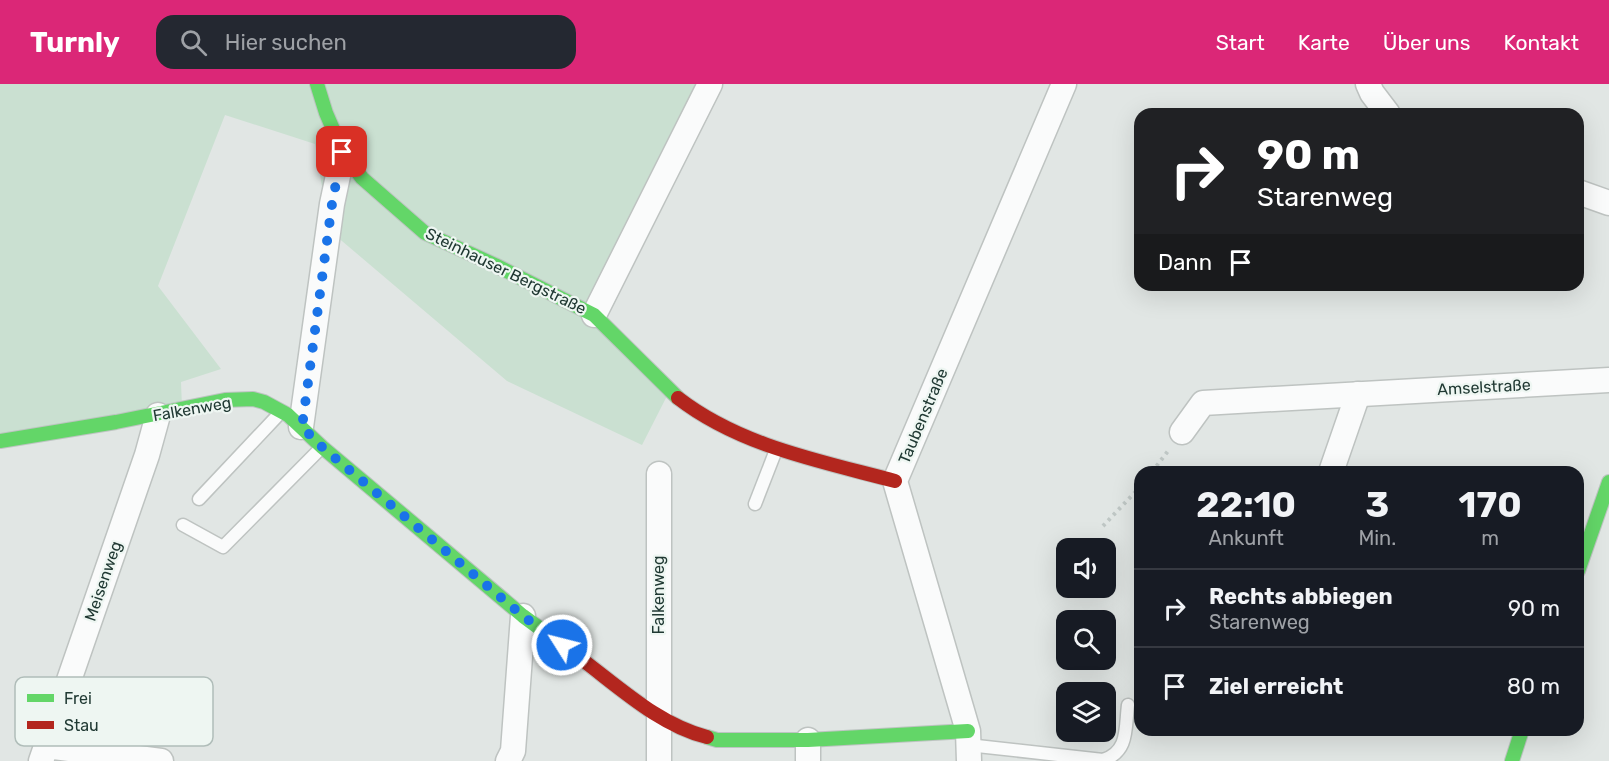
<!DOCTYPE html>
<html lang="de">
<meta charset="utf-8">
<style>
:root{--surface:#171b24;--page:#242831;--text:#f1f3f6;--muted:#9ea1a6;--line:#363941;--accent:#db2777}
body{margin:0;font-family:Rubik,sans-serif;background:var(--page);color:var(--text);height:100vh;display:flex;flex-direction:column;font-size:22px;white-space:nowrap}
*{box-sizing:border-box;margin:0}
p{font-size:20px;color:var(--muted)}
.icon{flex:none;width:33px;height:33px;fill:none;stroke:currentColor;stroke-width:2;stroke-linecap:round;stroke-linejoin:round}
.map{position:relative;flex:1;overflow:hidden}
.details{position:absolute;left:1134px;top:382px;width:450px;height:270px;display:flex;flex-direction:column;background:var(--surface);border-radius:18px;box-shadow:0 6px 24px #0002}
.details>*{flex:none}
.hud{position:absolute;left:1134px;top:24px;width:450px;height:183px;border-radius:18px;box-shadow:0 6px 24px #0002;background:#202124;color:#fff;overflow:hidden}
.buttons{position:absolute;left:1056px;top:454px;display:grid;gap:12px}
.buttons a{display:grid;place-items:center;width:60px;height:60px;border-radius:12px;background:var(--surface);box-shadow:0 6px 24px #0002;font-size:30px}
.pin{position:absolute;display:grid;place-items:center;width:51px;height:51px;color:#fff;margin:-26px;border-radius:12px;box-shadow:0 3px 9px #0006}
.me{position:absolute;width:66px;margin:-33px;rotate:306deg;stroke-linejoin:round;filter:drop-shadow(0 0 4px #0008)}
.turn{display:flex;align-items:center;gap:21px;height:126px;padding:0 24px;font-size:27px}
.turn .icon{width:78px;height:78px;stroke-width:2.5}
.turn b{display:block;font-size:42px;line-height:51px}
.then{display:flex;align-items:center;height:57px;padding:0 24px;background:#0003;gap:12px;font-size:22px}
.eta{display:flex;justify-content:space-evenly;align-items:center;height:102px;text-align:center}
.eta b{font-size:36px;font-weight:700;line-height:42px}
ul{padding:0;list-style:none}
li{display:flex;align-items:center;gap:18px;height:78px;padding:0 24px;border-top:2px solid var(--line)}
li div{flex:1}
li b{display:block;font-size:22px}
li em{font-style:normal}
header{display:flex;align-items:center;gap:36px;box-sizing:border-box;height:84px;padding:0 30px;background:var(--accent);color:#fff}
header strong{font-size:28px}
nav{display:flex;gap:33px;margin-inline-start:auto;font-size:21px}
.search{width:420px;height:54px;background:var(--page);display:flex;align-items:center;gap:15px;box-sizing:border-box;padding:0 21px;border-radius:18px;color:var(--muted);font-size:22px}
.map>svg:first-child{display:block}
.green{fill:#cae0d1}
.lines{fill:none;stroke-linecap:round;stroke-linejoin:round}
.lane-casing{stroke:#bec3c1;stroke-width:15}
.street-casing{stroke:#bec3c1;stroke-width:27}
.fast-casing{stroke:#bdc4c1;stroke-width:16}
.jam-casing{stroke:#bdc4c1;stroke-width:16}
.path{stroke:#bfc7c5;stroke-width:4;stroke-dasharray:3 4.5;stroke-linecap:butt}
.lane{stroke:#fafbfb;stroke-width:12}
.street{stroke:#fafbfb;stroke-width:24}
.fast{stroke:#63d668;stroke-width:14}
.jam{stroke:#b3261e;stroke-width:14}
.route{stroke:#1a73e8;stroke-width:10;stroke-dasharray:0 18}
.labels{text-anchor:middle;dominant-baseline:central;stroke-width:4.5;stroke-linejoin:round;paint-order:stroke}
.street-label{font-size:16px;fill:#203933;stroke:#eef6f2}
.key{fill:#eef6f2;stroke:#b0bdb9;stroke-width:1.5}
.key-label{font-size:16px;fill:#203933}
</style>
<header>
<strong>Turnly</strong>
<div class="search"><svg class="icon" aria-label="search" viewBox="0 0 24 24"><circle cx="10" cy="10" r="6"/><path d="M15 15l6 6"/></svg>Hier suchen</div>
<nav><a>Start</a><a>Karte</a><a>Über uns</a><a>Kontakt</a></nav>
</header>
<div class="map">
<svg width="1609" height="677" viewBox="0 0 1609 677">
<rect width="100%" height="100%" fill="#e1e6e4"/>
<polygon class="green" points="0,0 705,0 590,231 668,310 642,361 507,297 329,146 315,60 225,31 158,202 221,285 181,298 182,324 0,359"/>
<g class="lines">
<defs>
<g id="lane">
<polyline points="199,415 281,328"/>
<polyline points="755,420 776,366"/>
<polyline points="183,441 223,463 321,364"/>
<path d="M968,661l135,15c26,-8 22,-32 25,-55"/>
</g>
<g id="street">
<polyline points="1368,0 1372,9 1388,30"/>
<polyline points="1578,108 1609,119"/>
<polyline points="594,231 710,0"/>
<polyline points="301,343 332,120 343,68"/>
<polyline points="1182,348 1203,319 1609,296"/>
<polyline points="1331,388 1358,310"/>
<polyline points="659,390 659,677"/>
<polyline points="808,656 808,677"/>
<polyline points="46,662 161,677"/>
<polyline points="41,677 147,371 158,331"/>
<polyline points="508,677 513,667 523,532"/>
<polyline points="969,677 968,647 895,397 1064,0"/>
</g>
<g id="fast">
<polyline points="317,0 326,29 343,68 362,94 425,149 495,181 594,231 678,314"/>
<polyline points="0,357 116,338 225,316 253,315 264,318 288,331 322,363 523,532 580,574"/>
<polyline points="1578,487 1609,398"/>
<polyline points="707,653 717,656 808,656 968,647"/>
<polyline points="1512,677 1522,646"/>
</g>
<g id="jam">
<path d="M678,314c62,48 142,63 217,83"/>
<path d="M580,574c39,29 79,67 127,79"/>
</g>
</defs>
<use href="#lane" class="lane-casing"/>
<use href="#street" class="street-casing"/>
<use href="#fast" class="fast-casing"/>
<use href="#jam" class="jam-casing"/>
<g class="path">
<polyline points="1152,388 1168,367"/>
<polyline points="1103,442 1140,403"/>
</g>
<use href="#lane" class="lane"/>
<use href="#street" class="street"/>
<use href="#fast" class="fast"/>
<use href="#jam" class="jam"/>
</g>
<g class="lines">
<polyline class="route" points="342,68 332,120 302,343 322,363 523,532 562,561"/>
</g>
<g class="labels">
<g class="street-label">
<text transform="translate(506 187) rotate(26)">Steinhauser Bergstraße</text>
<text transform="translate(1484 303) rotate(-3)">Amselstraße</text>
<text transform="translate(192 325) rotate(-10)">Falkenweg</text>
<text transform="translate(923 332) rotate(-67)">Taubenstraße</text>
<text transform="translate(103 497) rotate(-71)">Meisenweg</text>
<text transform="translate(658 511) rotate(-90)">Falkenweg</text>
</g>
</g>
<rect x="15" y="593" width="198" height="69" rx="9" class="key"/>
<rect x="27" y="610" width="27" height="8" fill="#63d668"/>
<rect x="27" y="637" width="27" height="8" fill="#b3261e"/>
<g class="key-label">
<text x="64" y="620">Frei</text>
<text x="64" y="647">Stau</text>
</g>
</svg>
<div class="buttons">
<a><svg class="icon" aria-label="sound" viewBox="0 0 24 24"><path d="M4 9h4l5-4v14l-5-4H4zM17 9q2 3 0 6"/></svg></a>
<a><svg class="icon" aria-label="search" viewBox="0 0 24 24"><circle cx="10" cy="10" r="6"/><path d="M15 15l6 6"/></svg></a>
<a><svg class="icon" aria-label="layers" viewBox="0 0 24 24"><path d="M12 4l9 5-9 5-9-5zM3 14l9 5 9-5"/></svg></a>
</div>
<div class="pin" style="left:342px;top:68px;background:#d93025"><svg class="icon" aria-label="arrive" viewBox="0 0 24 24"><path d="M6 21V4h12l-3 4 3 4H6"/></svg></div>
<svg class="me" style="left:562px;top:561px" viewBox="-20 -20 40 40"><circle r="17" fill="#1a73e8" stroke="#fff" stroke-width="3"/><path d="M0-11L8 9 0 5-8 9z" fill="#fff"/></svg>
<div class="hud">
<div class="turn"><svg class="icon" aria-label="right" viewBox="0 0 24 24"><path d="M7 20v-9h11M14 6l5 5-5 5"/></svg><div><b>90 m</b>Starenweg</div></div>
<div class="then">Dann<svg class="icon" aria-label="arrive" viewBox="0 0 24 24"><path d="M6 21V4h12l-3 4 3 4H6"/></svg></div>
</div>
<section class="details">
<div class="eta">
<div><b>22:10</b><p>Ankunft</p></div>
<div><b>3</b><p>Min.</p></div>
<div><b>170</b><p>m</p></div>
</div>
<ul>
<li><svg class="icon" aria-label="right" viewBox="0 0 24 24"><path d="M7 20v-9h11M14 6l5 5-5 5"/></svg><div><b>Rechts abbiegen</b><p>Starenweg</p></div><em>90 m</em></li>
<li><svg class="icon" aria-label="arrive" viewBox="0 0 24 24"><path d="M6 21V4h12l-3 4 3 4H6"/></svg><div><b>Ziel erreicht</b></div><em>80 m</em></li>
</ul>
</section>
</div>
